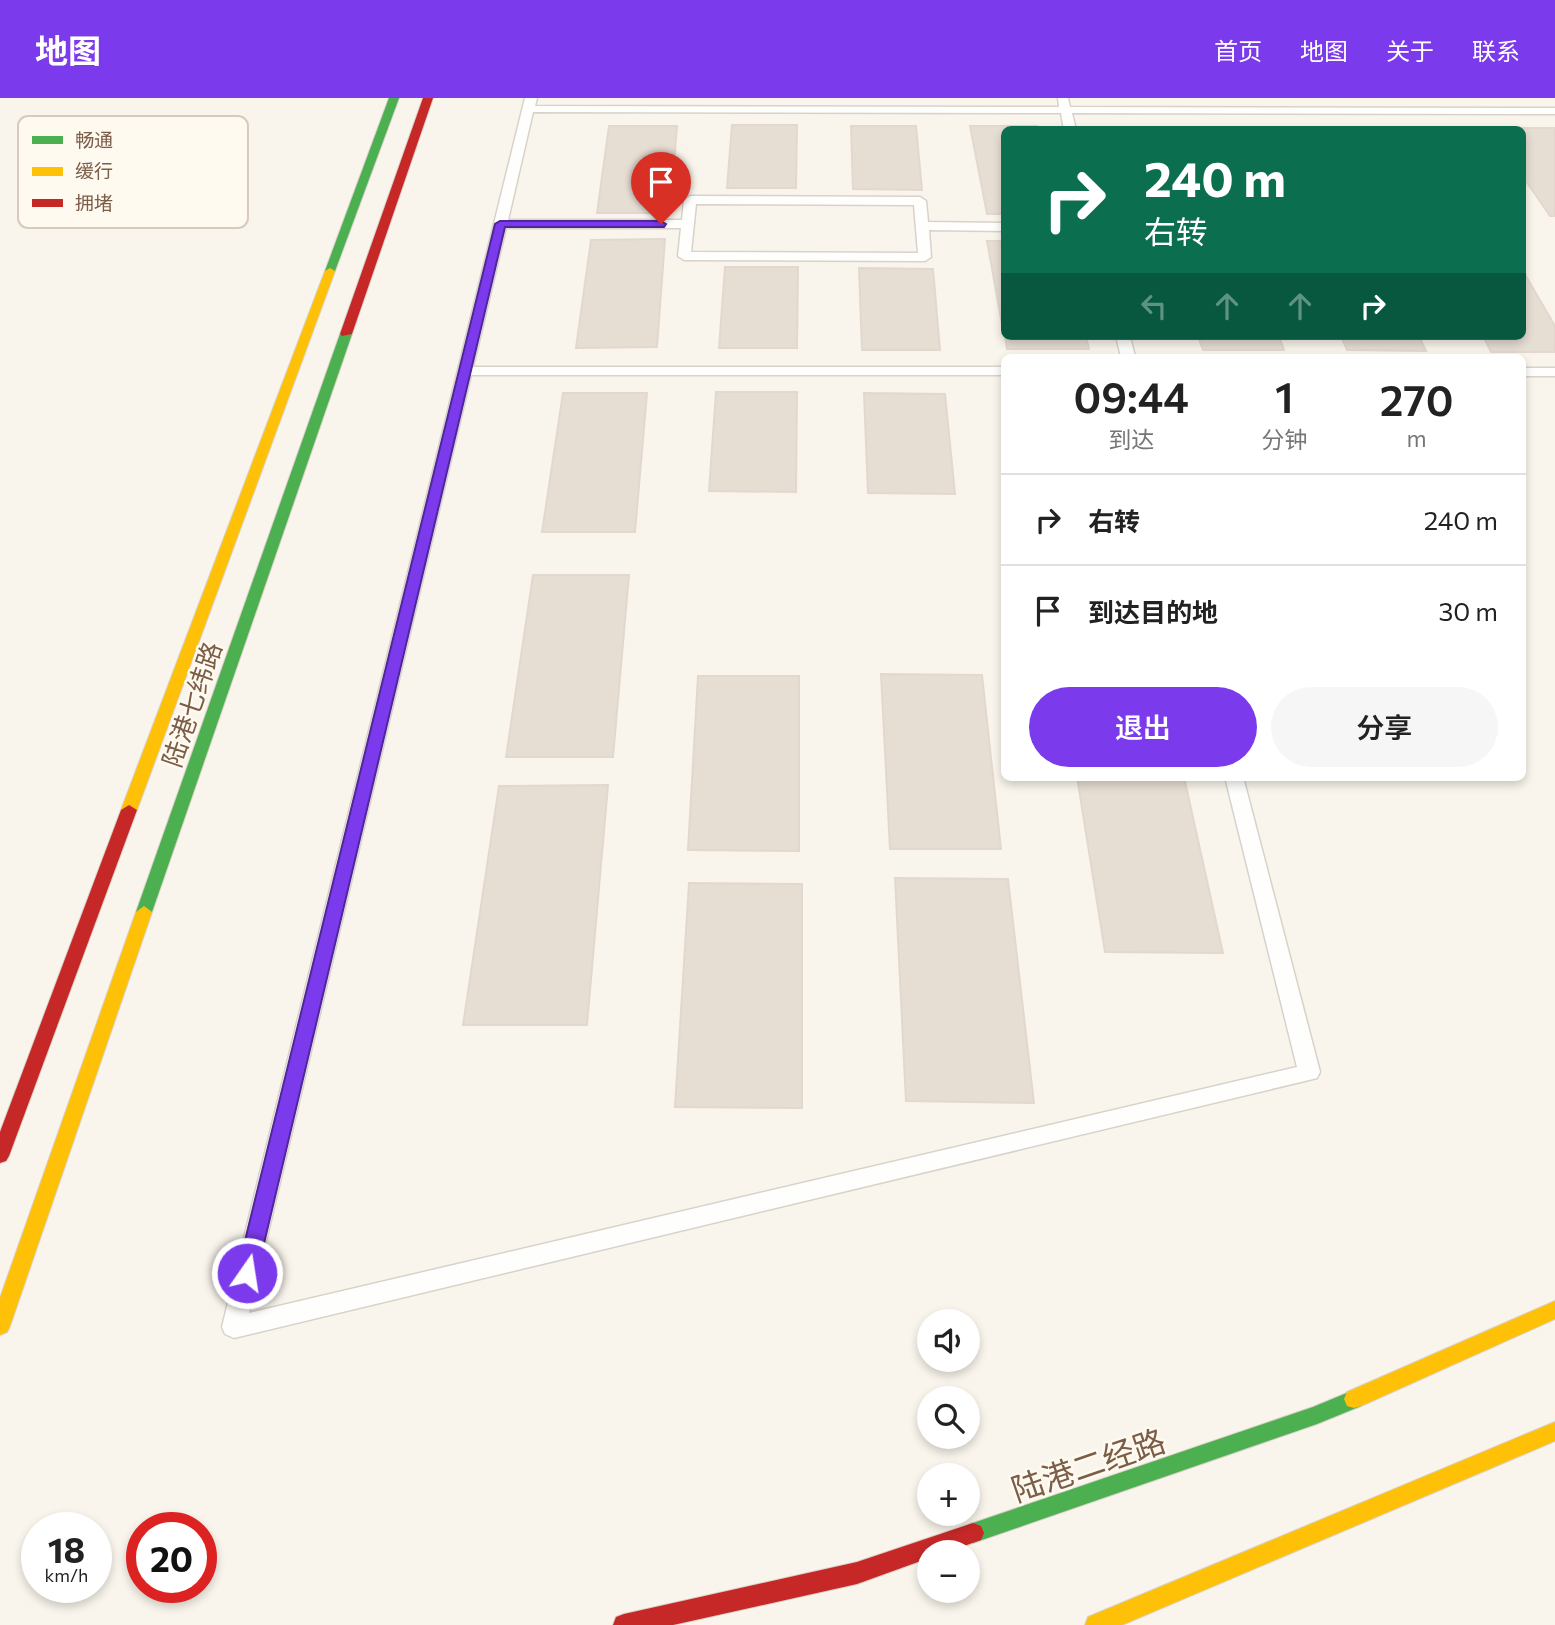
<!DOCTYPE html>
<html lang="zh">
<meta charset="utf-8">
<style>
:root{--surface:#fff;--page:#f6f6f6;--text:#222;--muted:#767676;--line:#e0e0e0;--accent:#7c3aed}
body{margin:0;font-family:Commissioner,"Noto Sans SC",sans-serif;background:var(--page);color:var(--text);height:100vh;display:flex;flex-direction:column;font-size:26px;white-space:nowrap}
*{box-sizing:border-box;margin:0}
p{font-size:23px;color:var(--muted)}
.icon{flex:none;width:38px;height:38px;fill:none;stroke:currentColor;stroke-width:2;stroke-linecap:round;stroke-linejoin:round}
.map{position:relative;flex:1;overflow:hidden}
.details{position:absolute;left:1001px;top:256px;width:525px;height:427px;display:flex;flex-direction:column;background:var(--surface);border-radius:10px;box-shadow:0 4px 10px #0003}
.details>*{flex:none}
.guide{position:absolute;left:1001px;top:28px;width:525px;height:214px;border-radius:10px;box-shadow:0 4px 10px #0003;background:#0b6e4f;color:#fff;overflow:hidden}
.tools{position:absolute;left:917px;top:1211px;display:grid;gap:14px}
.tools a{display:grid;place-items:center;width:63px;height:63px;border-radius:50%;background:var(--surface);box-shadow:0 4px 10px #0003;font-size:35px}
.speed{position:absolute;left:21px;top:1414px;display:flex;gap:14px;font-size:35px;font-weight:700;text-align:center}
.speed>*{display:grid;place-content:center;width:91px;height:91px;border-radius:50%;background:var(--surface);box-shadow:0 4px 10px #0003;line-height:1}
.speed small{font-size:18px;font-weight:400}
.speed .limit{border:10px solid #d22;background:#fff;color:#111}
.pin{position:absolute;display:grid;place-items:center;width:60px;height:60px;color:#fff;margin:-72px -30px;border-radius:50% 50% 50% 0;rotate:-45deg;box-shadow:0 0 7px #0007}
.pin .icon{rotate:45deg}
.me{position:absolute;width:77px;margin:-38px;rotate:13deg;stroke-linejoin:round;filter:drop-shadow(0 0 5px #0008)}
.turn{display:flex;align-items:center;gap:24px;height:147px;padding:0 28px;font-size:32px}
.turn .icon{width:91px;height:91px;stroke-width:2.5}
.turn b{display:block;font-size:49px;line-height:60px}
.lanes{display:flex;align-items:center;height:66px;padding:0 28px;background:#0003;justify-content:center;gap:35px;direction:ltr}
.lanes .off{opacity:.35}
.eta{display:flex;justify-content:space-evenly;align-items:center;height:119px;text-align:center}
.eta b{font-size:42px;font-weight:600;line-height:49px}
.button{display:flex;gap:14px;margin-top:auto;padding:14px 28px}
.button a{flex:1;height:80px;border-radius:42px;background:var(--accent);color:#fff;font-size:28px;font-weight:600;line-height:80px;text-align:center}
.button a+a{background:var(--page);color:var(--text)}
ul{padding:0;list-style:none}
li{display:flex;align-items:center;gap:21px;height:91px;padding:0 28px;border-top:2px solid var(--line)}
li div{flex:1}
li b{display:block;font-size:26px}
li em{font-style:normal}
header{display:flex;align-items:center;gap:42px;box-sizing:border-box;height:98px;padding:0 35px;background:var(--accent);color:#fff}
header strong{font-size:33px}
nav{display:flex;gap:38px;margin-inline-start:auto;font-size:24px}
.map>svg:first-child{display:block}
.building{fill:#e6ddd3;stroke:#e2d8ce;stroke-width:2}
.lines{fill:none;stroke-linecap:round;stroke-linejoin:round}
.lane-casing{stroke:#d8d2ca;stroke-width:3}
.fast-casing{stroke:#d9d1c8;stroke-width:2}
.slow-casing{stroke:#d9d1c8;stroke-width:2}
.jam-casing{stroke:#d9d1c8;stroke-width:2}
.lane{fill:#fefefc;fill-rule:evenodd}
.fast{fill:#4caf50;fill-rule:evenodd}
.slow{fill:#ffc107;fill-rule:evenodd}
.jam{fill:#c62828;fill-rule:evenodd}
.route{fill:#7c3aed;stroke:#51269a;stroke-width:2}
.labels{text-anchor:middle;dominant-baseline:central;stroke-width:5;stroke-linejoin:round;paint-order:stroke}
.street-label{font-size:26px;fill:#7b5d48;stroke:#fffaef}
.near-street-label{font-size:32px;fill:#7b5d48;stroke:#fffaef}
.key{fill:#fffaef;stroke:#d7cbbd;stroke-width:2}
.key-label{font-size:19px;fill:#7b5d48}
</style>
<header>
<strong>地图</strong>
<nav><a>首页</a><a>地图</a><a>关于</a><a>联系</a></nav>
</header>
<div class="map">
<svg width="1555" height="1527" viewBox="0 0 1555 1527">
<rect width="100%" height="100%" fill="#f9f5ec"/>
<g class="building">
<polygon points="732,27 797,27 796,90 727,90"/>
<polygon points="609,28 677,28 670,115 597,115"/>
<polygon points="851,28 916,28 922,92 853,91"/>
<polygon points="970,28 1037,28 1038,32 1004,32 1004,116 987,116"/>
<polygon points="1130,29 1197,29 1198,32 1131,32"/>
<polygon points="1253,29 1318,29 1319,32 1254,32"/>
<polygon points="1491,30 1555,30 1555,118 1550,118 1522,77 1522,32"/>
<polygon points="665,141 657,249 576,250 591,142"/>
<polygon points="987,143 1004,143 1004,237"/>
<polygon points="725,169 798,169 797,250 719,250"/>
<polygon points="859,170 933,171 940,252 862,252"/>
<polygon points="1523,173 1555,228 1555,254 1491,254 1483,238 1522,238"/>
<polygon points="1005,238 1086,238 1089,251 1007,251"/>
<polygon points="1198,238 1279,238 1284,252 1203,252"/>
<polygon points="1341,238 1419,238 1426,253 1347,252"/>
<polygon points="716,294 797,294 796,394 709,393"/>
<polygon points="563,295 647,295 635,434 542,434"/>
<polygon points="864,295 945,296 955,396 868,395"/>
<polygon points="533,477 629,477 613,659 506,659"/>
<polygon points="881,576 982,577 1001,751 890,751"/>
<polygon points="698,578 799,578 799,753 688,752"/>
<polygon points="1077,679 1184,679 1223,855 1105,854"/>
<polygon points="608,687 587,927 463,927 499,688"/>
<polygon points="895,780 1008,781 1034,1005 906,1003"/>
<polygon points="689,785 802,786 802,1010 675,1009"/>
</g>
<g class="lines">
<defs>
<g id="lane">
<path d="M525,0h12l-2,8 524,1 -1,-9h10l2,9 485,1v6l-483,-1 4,17h-12l-3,-17 -528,-1 -25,108h174l2,-20 6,-4 230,1 6,4 2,21 76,1v8l-75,-1 2,27 -6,4 -241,-1 -6,-4 3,-28h-175l-33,139h531v8h-533l-222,938 1048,-246 -72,-290h18l77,295 -3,6 -8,2 -1075,258 -9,-4 -3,-7zM696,106l218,1 4,48 -227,-1z"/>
<polygon points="1116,238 1130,238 1135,259 1121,259"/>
<rect x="1522" y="270" width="33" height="8"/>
</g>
<g id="fast">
<polygon points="389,0 399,0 335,173 326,175 325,173"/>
<polygon points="346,233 352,236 152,814 144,820 138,818 136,814 340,236"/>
<polygon points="1354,1292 1361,1294 1364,1301 1361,1308 1317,1326 973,1445 965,1442 962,1435 965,1428 973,1425 1313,1309"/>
</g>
<g id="slow">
<polygon points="330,170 335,173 137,712 134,716 124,716 121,712 325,173"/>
<polygon points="144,808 152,814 10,1228 7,1234 0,1237 0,1200 136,814"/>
<polygon points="1555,1203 1555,1221 1361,1308 1354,1310 1347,1308 1344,1301 1347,1294"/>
<polygon points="1555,1324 1555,1343 1122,1527 1085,1527 1088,1519"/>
</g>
<g id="jam">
<polygon points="423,0 433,0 352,236 342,238 340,236"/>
<polygon points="129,707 137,712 9,1058 6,1063 0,1065 0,1034 121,712"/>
<polygon points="973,1425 981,1428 984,1435 981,1442 947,1454 929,1454 929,1460 857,1486 673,1527 613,1527 616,1519 624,1516 857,1464"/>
</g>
</defs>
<use href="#lane" class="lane-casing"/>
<use href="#fast" class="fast-casing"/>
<use href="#slow" class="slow-casing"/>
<use href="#jam" class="jam-casing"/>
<use href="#lane" class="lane"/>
<use href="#fast" class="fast"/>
<use href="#slow" class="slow"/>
<use href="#jam" class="jam"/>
</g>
<polygon class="route" points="661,123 666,126 664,129 505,129 257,1175 254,1181 247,1184 240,1181 237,1175 495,126 500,123"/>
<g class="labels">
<g class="street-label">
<text transform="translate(191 606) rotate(-71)">陆港七纬路</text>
</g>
<g class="near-street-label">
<text transform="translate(1088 1366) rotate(-19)">陆港二经路</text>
</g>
</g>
<rect x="18" y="18" width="230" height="112" rx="10" class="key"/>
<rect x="32" y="38" width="31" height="8" fill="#4caf50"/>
<rect x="32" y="69" width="31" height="9" fill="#ffc107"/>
<rect x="32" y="101" width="31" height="8" fill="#c62828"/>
<g class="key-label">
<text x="75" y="49">畅通</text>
<text x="75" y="80">缓行</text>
<text x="75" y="112">拥堵</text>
</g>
</svg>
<div class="tools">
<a><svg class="icon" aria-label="sound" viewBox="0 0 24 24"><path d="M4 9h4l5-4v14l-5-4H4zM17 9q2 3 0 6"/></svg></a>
<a><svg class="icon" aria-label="search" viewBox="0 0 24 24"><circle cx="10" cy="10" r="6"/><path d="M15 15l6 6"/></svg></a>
<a>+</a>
<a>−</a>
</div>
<div class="speed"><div>18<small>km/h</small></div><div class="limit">20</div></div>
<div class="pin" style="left:661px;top:126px;background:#d93025"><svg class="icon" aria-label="arrive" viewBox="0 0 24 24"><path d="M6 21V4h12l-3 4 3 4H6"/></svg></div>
<svg class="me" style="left:247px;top:1175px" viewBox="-20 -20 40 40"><circle r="17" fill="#7c3aed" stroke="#fff" stroke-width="3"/><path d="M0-11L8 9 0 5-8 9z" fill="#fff"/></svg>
<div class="guide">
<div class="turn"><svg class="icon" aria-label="right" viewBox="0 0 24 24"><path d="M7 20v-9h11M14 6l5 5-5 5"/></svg><div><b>240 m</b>右转</div></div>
<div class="lanes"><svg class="icon off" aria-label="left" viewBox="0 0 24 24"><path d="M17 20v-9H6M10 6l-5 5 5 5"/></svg><svg class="icon off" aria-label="ahead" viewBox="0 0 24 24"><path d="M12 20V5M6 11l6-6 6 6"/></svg><svg class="icon off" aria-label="ahead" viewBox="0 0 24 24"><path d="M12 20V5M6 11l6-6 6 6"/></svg><svg class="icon" aria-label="right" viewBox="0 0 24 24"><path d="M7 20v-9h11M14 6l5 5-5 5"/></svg></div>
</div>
<section class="details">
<div class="eta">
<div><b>09:44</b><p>到达</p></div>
<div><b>1</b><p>分钟</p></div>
<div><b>270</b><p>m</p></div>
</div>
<ul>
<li><svg class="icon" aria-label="right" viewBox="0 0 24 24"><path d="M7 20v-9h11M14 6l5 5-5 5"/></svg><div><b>右转</b></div><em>240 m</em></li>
<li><svg class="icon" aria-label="arrive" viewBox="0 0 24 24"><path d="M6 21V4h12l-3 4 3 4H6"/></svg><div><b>到达目的地</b></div><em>30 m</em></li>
</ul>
<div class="button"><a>退出</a><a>分享</a></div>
</section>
</div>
